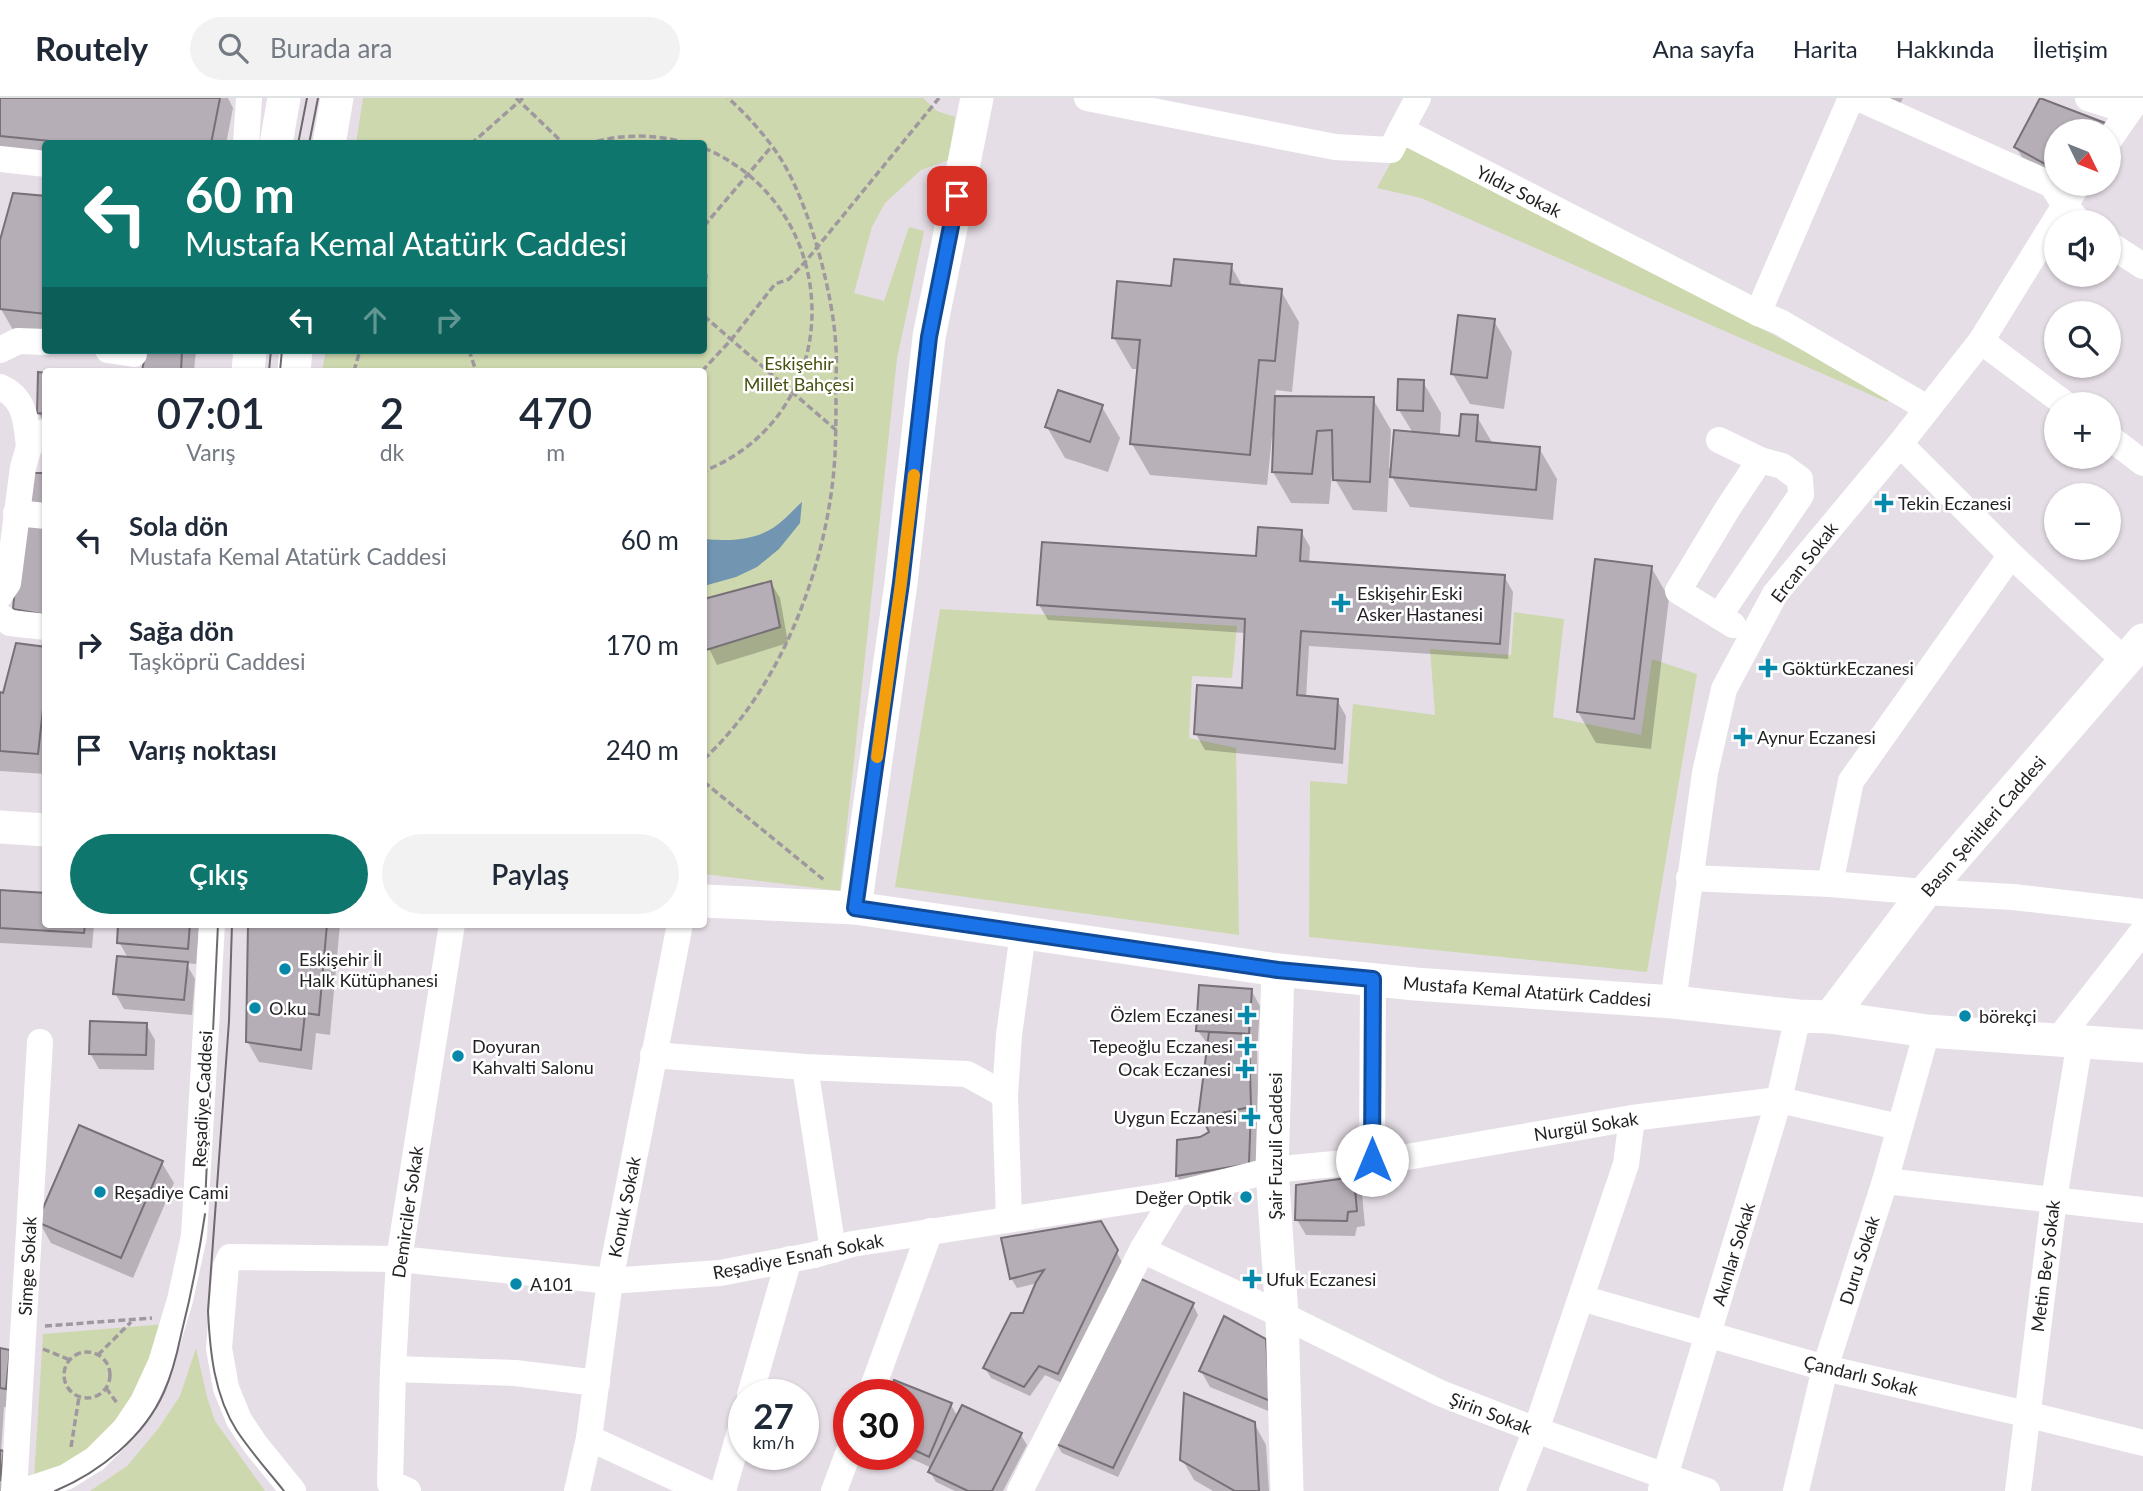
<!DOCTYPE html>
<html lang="tr">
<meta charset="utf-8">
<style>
:root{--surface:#fff;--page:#f2f2f3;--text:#1f2937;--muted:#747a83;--line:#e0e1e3;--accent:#0f766e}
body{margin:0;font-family:Lato,sans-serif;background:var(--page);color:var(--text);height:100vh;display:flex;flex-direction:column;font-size:26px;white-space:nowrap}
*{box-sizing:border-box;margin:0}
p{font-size:23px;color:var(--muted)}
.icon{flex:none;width:38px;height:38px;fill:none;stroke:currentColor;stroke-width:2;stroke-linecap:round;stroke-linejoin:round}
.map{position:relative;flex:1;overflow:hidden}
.side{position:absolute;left:42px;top:270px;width:665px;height:560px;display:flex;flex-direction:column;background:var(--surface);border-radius:7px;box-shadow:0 2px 5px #0004}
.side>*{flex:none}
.banner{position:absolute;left:42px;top:42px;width:665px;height:214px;border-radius:7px;box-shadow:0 2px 5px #0004;background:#0f766e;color:#fff;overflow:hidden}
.needle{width:46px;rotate:133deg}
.controls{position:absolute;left:2044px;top:21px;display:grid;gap:14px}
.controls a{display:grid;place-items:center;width:77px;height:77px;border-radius:50%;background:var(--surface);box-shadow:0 2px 5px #0004;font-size:35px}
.speed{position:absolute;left:728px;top:1281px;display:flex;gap:14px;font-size:35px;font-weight:700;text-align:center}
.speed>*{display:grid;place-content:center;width:91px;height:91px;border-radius:50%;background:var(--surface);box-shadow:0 2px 5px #0004;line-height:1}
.speed small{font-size:18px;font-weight:400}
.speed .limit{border:10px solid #d22;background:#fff;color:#111}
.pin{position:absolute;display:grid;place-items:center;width:60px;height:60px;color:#fff;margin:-30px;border-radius:14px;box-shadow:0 4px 10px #0006}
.me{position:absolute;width:77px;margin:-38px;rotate:0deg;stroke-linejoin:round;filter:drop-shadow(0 0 5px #0008)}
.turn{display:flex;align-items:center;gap:24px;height:147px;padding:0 28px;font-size:32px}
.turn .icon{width:91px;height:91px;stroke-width:2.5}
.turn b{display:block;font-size:49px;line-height:60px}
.lanes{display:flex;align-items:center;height:66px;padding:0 28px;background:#0003;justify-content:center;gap:35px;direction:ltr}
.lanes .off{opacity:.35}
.eta{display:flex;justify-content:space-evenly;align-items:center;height:119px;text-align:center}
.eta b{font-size:42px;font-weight:600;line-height:49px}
.cta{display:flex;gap:14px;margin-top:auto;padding:14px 28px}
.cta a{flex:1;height:80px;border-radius:42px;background:var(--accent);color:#fff;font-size:28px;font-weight:600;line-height:80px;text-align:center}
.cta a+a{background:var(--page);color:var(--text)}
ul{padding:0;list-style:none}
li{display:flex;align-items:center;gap:21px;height:105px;padding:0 28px}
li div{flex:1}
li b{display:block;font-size:26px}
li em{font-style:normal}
header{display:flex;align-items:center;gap:42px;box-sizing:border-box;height:98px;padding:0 35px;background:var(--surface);border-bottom:2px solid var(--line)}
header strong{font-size:33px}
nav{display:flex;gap:38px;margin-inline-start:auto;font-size:24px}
.search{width:490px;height:63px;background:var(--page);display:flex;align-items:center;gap:18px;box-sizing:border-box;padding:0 24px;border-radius:38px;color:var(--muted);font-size:26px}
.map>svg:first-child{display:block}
.green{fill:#ced8af}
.water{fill:#7295b1}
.shadow{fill:#0003}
.building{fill:#b6aeb6;stroke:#777077;stroke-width:2}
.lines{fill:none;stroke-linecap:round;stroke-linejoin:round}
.path{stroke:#9f999f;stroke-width:3.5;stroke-dasharray:7 3.5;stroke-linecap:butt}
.minor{stroke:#fff;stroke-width:26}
.major{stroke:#fff;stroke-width:33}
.tram{stroke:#6e696e;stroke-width:2}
.route-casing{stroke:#114b97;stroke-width:18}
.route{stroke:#1a73e8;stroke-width:12}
.slow{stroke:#f59e0b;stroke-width:12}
.poi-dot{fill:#0688aa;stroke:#fff;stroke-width:2.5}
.labels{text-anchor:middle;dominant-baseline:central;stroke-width:5;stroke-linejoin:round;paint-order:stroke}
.street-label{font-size:18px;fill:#221f22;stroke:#fff}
.park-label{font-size:18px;fill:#475211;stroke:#fff}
.poi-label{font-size:18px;fill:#221f22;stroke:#fff;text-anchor:start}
</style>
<header>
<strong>Routely</strong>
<div class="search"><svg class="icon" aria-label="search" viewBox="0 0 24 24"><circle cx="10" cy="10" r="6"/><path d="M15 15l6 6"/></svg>Burada ara</div>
<nav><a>Ana sayfa</a><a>Harita</a><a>Hakkında</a><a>İletişim</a></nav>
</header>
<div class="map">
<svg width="2143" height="1393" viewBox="0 0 2143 1393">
<rect width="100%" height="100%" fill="#e6dee6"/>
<g class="green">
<polygon points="363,0 923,0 937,13 955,19 949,62 921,72 885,105 872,129 854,195 884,203 909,129 924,133 897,261 840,793 704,776 704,273 322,273 326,252 704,252 704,46 356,45"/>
<polygon points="1404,40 1766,233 1890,297 1887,304 1421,100 1377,90"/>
<polygon points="940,511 1237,528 1232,580 1192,578 1189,640 1236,650 1239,837 895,789"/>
<polygon points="1514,514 1564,521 1553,619 1641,637 1652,561 1697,576 1647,874 1309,839 1310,683 1347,686 1353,606 1435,617 1430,551 1511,557"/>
<polygon points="165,1226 140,1299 69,1370 34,1381 43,1236"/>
<polygon points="196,1250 207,1299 215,1323 265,1393 90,1393 127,1368 158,1331 180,1298"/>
</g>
<path class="water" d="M802,404l-2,21 -21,26 -22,18 -21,10 -32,9v-47c23,2 48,2 69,-11 11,-7 20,-18 29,-26z"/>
<g class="shadow">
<polygon points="0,0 228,0 233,10 226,46 46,46 46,61 5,57 0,48"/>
<polygon points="1853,0 1903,0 1894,18"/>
<polygon points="2041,2 2106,27 2118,48 2109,61 2109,33 2056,33 2056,85 2028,70 2016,49"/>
<polygon points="46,100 46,235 13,232 1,211"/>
<polygon points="1231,168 1243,189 1281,193 1299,224 1292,294 1276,292 1275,300 1373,301 1391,332 1389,370 1392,370 1413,335 1399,312 1423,284 1441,315 1440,338 1460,340 1477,319 1493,346 1539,350 1557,381 1553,422 1410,409 1389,374 1387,414 1353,412 1332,376 1329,406 1291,405 1273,374 1275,339 1272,339 1267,387 1150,377 1132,346 1139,271 1132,271 1114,240 1173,190"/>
<polygon points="1494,223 1512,254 1504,311 1470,306 1452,275"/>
<polygon points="148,252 196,252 194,273 144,273"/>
<polygon points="46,277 46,327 38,315"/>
<polygon points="1102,309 1120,340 1108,374 1065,360 1047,329"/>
<polygon points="1301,433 1310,449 1309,466 1504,478 1513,494 1508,561 1309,548 1306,600 1337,602 1346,618 1343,666 1205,652 1196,636 1243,591 1246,535 1048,522 1039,507 1258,460"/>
<polygon points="1651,469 1669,500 1651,651 1596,645 1578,614"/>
<polygon points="771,485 780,500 788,545 717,567 704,540 704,503"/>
<polygon points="46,551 46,676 0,673 0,596 5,596"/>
<polygon points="0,793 46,826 94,826 92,850 0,845"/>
<polygon points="120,826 197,826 199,830 196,866 186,865 195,881 192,917 124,911 115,895 128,860 119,844"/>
<polygon points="250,826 340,826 330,937 316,935 312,972 259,964 247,943"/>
<polygon points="1251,892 1260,908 1257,953 1259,1026 1257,1081 1186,1093 1177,1078 1200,1041 1209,1036 1200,1020 1209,948 1198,933"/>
<polygon points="146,926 155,942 154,972 99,971 90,955"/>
<polygon points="162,1065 174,1085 133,1180 51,1145 39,1124"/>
<polygon points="1353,1081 1362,1096 1365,1128 1357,1129 1355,1138 1306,1137 1297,1122"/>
<polygon points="1100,1124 1122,1164 1064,1286 1045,1277 1030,1298 991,1280 985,1270 1024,1216 1038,1185 1017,1190 1011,1180"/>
<polygon points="1193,1207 1198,1217 1118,1379 1062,1355 1056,1345"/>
<polygon points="0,1252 9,1253 17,1311 4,1309 1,1354 12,1393 0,1393"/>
<polygon points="1274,1258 1278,1317 1210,1289 1201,1273"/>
<polygon points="895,1284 951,1307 958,1319 1021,1337 1027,1347 1003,1393 955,1393 936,1384 930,1374 932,1370 901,1356 908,1356 908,1297"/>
<polygon points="1254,1325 1266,1347 1269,1393 1213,1393 1194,1382 1182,1361"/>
</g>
<g class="building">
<polygon points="0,0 220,0 211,46 80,46 0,38"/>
<polygon points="2040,0 2108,26 2102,33 2056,33 2056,72 2014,49"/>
<polygon points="13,95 46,98 46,216 0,211 0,142"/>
<polygon points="1174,161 1232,166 1230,186 1282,191 1275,263 1259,262 1250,357 1130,346 1140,242 1112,240 1117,183 1171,188"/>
<polygon points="1458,217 1495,221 1487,280 1451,276"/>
<polygon points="146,252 182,252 181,273 142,273"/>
<polygon points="38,274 46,275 46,316 37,315"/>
<polygon points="1398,281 1424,282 1423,313 1397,312"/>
<polygon points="1058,292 1103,307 1090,344 1045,329"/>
<polygon points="1275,298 1374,299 1370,384 1333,382 1332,332 1317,333 1312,376 1272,374"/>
<polygon points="1461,316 1478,317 1476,343 1540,349 1536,392 1390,379 1394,332 1459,338"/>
<polygon points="30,375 46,375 46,413 27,411"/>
<polygon points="21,422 46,426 46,517 13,511"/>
<polygon points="1258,429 1302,432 1300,463 1505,477 1500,546 1301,533 1297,597 1338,601 1335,651 1194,636 1197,587 1242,590 1245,521 1037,507 1042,444 1256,458"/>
<polygon points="1595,461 1652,468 1634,621 1577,614"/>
<polygon points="771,483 780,529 706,552 704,545 704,501"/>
<polygon points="16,545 46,549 46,584 38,656 0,653 0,594 3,595"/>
<polygon points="0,792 46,795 46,826 85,826 84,835 0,830"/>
<polygon points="118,826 190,826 188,851 117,845"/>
<polygon points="248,826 327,826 319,917 305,915 301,952 246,944"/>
<polygon points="117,858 188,864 184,902 113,896"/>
<polygon points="1199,887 1252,891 1249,936 1196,933"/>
<polygon points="90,923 147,925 146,957 89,956"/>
<polygon points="1209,934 1249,936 1251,1009 1198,1020"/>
<polygon points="1251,1009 1249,1066 1176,1078 1177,1042 1200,1039 1209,1034 1203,1019"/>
<polygon points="79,1027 163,1063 121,1160 37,1124"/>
<polygon points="1354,1079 1357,1113 1348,1114 1347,1123 1295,1122 1296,1087"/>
<polygon points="1101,1123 1118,1152 1058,1276 1039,1268 1024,1289 983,1270 1011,1215 1023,1215 1036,1184 1044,1172 1010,1181 1001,1140"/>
<polygon points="1139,1180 1194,1205 1113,1370 1054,1345"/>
<polygon points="1224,1218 1266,1241 1270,1303 1199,1273"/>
<polygon points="0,1250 10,1252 6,1291 0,1290"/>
<polygon points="894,1282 952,1305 929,1359 908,1349 908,1297 888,1297"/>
<polygon points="1184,1295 1255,1324 1259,1393 1235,1393 1180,1362"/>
<polygon points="962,1307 1022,1335 992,1393 968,1393 928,1374"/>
<polygon points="0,1352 4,1353 0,1383"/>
</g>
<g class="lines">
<g class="path">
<polyline points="516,0 564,46"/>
<polyline points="471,46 523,0"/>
<path d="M587,46c35,-11 70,-10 104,0"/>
<path d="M704,50c142,60 146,265 0,323"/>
<polyline points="704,128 772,48"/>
<polyline points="704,166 706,177 704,195"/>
<polyline points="704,218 836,332"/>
<polyline points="469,252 476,273"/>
<polyline points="354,273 360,252"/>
<polyline points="702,273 731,242 775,186 789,181 806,163 939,0"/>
<path d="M704,661c79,-73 125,-198 131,-304 1,-25 1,-49 1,-74 0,-11 1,-21 0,-32 -2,-54 -28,-151 -59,-196 -14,-20 -31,-39 -49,-55"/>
<polyline points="704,684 824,782"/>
<polyline points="45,1228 152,1220"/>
<polyline points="43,1251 70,1262"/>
<circle cx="87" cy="1277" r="23"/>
<polyline points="98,1257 131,1224"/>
<polyline points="106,1290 117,1305"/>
<polyline points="71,1349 79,1299"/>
</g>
<g class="minor">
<polyline points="1087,0 1335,49 1391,52 1401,32 1758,215 1780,224 1927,310"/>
<polyline points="1858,0 2052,87 2064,106 2079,124"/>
<polyline points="2088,0 2129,13"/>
<polyline points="1401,32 1418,0"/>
<polyline points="2109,42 2138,0"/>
<polyline points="246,46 249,0"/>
<polyline points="0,61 46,66"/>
<polyline points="2109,146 2143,168"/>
<polyline points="1758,215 1851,0"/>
<polyline points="1981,243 2065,306"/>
<polyline points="0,252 18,243 46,244"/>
<polyline points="108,252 134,256"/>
<path d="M0,289c26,11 26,35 29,60"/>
<polyline points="2109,339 2143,365"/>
<polyline points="1900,346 2011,457 2124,562"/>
<polyline points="16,415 46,418"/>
<polyline points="0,497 8,485 23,369 29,349 41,335 46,335"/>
<polyline points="0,518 10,525 46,529"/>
<polyline points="1719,518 1801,397 1800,381 1782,368 1760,362 1719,342"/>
<polyline points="1733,527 1678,493 1728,410 1760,362"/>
<polyline points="1689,780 1830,786 1925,794 2013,799 2143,814"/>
<polyline points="1830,786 1851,683 2011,457"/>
<polyline points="1673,904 1705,675 1724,591 1775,496 1900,346 1981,243 2078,86"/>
<polyline points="2064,934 2143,833"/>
<polyline points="653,957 805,969 967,976 1005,997"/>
<polyline points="805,969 833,1152"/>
<polyline points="1372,1062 1373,881"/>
<polyline points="1885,1083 2143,1112"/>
<polyline points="1009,1120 1005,997 1009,937 1023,835"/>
<polyline points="1142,1152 1282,1217 1440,1295 1536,1332 1707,1393"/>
<polyline points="1581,1200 1825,1270 2026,1316 2143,1345"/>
<polyline points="393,1271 515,1275 597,1285"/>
<polyline points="750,1297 789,1161"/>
<polyline points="870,1297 930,1133"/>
<polyline points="589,1340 704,1393"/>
<polyline points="1661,1391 1779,1002 1798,918"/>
<polyline points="14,1393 40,944"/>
<polyline points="24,1393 66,1379 95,1361 125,1331 143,1304 161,1265 180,1202 194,1138 212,826"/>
<polyline points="293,1393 255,1346 239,1322 226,1290 219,1250 226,1168 230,1159 399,1161 610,1183 720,1175 814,1157 852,1146 1176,1096 1272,1072 1407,1059 1632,1020 1779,1002 1899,1029"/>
<polyline points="408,1393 390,1385 393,1271 399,1161 452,826"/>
<polyline points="577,1393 589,1340 610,1183 680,826"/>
<polyline points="723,1393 744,1319"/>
<polyline points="834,1393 849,1353"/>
<polyline points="1020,1393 1142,1152 1176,1096"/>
<polyline points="1512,1393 1536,1332 1626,1066 1632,1020"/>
<polyline points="1796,1393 1825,1270 1885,1083 1927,933"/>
<polyline points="2018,1393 2054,1101 2080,943"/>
</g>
<g class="major">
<polyline points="276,46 284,0"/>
<polyline points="329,46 337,0"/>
<polyline points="248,273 250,252"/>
<polyline points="294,273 296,252"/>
<polyline points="0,729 46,732"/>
<polyline points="704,803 855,810 1278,872 1415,886 1673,904 1798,918 1830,919 1927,933 2143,948"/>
<polyline points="855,810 901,485 929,239 977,0"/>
<polyline points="1278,872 1272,1072 1282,1217 1287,1393"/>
<polyline points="1830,919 1925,794 2143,542"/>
</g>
<g class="tram">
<polyline points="298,46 307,0"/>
<polyline points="309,46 318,0"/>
<polyline points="269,273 271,252"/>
<polyline points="280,273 282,252"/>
<path d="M232,826l-3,97 -21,290c2,41 6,84 29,120 14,21 31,40 47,60"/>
<polyline points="205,1106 218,826"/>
<path d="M55,1393c45,-19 89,-54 109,-99 8,-18 13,-38 17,-57 10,-40 18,-80 24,-121"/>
</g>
</g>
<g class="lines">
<defs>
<polyline id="route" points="957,98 929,239 901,485 855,810 1278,872 1373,881 1372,1062"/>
</defs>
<use href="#route" class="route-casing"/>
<use href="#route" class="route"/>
<polyline class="slow" points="877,659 901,485 914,377"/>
</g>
<g class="poi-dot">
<path d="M1880.5 394.5h7v7h7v7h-7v7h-7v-7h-7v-7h7z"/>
<path d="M1337.5 494.5h7v7h7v7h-7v7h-7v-7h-7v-7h7z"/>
<path d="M1764.5 559.5h7v7h7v7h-7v7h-7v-7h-7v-7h7z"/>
<path d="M1739.5 628.5h7v7h7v7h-7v7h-7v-7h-7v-7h7z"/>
<circle cx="285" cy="871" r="7"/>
<circle cx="255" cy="910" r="7"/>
<path d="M1243.5 906.5h7v7h7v7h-7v7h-7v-7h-7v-7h7z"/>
<circle cx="1965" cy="918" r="7"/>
<path d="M1243.5 937.5h7v7h7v7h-7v7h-7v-7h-7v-7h7z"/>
<circle cx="458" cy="958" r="7"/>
<path d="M1241.5 960.5h7v7h7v7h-7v7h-7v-7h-7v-7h7z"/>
<path d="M1247.5 1008.5h7v7h7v7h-7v7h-7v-7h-7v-7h7z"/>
<circle cx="100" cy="1094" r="7"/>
<circle cx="1246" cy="1099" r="7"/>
<path d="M1248.5 1170.5h7v7h7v7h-7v7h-7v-7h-7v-7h7z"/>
<circle cx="516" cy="1186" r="7"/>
</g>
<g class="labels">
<g class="street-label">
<text transform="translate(1519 93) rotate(27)">Yıldız Sokak</text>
<text transform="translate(1804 464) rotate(-52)">Ercan Sokak</text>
<text transform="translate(1983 728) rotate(-49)">Basın Şehitleri Caddesi</text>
<text transform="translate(1527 893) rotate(4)">Mustafa Kemal Atatürk Caddesi</text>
<text transform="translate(202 1001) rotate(-87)">Reşadiye Caddesi</text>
<text transform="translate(1586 1028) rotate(-9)">Nurgül Sokak</text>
<text transform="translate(1275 1048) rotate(-90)">Şair Fuzuli Caddesi</text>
<text transform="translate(624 1109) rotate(-79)">Konuk Sokak</text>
<text transform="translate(407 1114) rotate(-82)">Demirciler Sokak</text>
<text transform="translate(1733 1156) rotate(-73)">Akınlar Sokak</text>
<text transform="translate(798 1158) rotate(-11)">Reşadiye Esnafı Sokak</text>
<text transform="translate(1859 1162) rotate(-72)">Duru Sokak</text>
<text transform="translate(27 1168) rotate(-87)">Simge Sokak</text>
<text transform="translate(2045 1168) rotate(-83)">Metin Bey Sokak</text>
<text transform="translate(1861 1277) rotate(14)">Çandarlı Sokak</text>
<text transform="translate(1491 1315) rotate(21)">Şirin Sokak</text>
</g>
<g class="park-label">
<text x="799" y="265">Eskişehir<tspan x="799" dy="21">Millet Bahçesi</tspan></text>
</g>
<g class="poi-label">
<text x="1898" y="405">Tekin Eczanesi</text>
<text x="1357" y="495">Eskişehir Eski<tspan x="1357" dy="21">Asker Hastanesi</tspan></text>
<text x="1782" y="570">GöktürkEczanesi</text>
<text x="1757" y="639">Aynur Eczanesi</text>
<text x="299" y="861">Eskişehir İl<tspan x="299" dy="21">Halk Kütüphanesi</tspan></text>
<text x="269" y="910">O.ku</text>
<text x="1233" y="917" text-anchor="end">Özlem Eczanesi</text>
<text x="1979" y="918">börekçi</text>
<text x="472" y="948">Doyuran<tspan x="472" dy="21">Kahvalti Salonu</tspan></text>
<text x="1233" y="948" text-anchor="end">Tepeoğlu Eczanesi</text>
<text x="1231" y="971" text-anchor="end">Ocak Eczanesi</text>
<text x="1237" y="1019" text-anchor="end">Uygun Eczanesi</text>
<text x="114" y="1094">Reşadiye Cami</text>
<text x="1232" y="1099" text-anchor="end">Değer Optik</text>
<text x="1266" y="1181">Ufuk Eczanesi</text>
<text x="530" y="1186">A101</text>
</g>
</g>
</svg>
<div class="controls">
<a><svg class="needle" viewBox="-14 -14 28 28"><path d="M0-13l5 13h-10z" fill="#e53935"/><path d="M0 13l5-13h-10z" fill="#747a83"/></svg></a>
<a><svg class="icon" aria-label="sound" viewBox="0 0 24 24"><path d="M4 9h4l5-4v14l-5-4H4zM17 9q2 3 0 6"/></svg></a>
<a><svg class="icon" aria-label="search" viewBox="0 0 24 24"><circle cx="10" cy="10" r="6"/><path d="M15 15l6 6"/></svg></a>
<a>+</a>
<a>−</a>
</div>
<div class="speed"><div>27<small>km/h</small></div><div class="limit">30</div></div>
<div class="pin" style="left:957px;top:98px;background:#d93025"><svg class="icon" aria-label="arrive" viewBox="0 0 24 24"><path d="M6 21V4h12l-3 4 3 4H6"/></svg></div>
<svg class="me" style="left:1372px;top:1062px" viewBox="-20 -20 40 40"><circle r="19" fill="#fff"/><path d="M0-13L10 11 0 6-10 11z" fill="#1a73e8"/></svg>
<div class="banner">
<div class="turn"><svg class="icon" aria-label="left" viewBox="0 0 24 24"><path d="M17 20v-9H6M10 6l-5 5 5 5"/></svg><div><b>60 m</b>Mustafa Kemal Atatürk Caddesi</div></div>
<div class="lanes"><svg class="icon" aria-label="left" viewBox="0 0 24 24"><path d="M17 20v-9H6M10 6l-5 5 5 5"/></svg><svg class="icon off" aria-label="ahead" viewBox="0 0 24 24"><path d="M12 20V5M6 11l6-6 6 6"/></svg><svg class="icon off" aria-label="right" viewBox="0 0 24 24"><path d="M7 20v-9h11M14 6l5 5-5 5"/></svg></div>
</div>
<section class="side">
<div class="eta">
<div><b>07:01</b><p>Varış</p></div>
<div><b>2</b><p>dk</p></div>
<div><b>470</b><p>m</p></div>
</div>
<ul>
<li><svg class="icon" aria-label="left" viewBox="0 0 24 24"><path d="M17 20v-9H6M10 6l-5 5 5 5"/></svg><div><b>Sola dön</b><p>Mustafa Kemal Atatürk Caddesi</p></div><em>60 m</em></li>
<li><svg class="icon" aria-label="right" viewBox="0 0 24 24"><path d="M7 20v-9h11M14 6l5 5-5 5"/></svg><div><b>Sağa dön</b><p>Taşköprü Caddesi</p></div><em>170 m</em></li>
<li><svg class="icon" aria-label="arrive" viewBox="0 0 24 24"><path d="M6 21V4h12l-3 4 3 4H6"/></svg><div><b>Varış noktası</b></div><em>240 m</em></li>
</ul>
<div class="cta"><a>Çıkış</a><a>Paylaş</a></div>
</section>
</div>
